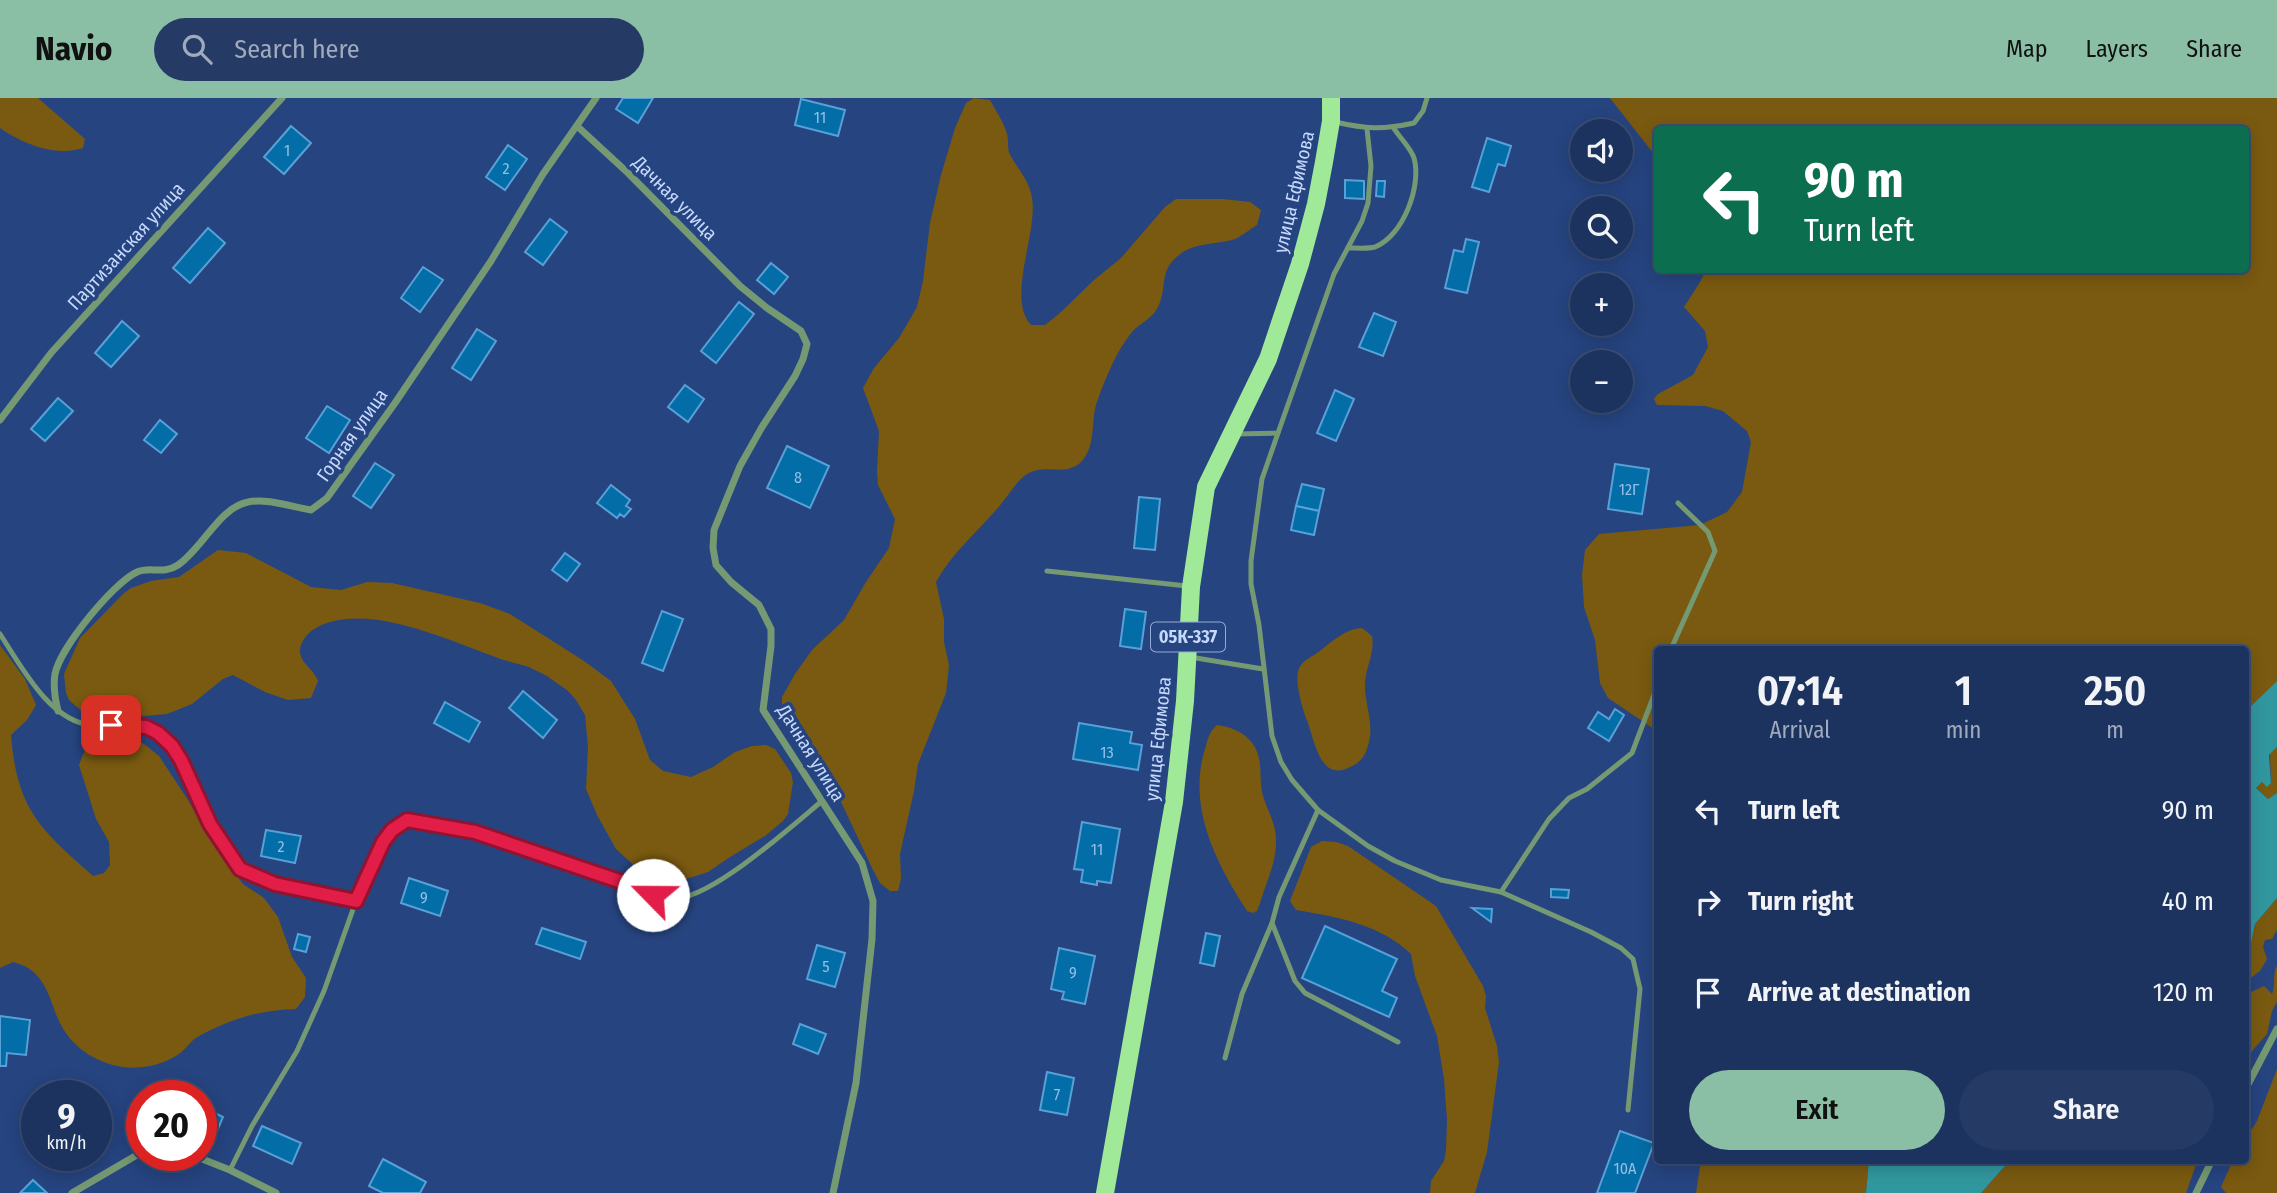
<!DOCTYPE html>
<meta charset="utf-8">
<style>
:root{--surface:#1c3360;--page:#253b66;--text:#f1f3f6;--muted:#a0aabd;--line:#3a4e75;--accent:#8abfa5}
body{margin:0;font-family:"Fira Sans Condensed",sans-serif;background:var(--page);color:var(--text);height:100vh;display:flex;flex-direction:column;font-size:26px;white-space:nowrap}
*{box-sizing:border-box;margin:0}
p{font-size:23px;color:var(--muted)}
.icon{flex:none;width:38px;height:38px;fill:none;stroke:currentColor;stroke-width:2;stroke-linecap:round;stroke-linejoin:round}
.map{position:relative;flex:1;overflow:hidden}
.details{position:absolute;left:1654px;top:548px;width:595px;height:518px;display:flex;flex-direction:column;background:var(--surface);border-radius:7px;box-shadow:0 4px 18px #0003,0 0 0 2px var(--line)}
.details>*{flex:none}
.top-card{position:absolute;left:1654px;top:28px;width:595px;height:147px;border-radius:7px;box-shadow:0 4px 18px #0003,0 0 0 2px var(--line);background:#0b6e4f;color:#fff;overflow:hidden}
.buttons{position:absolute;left:1570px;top:21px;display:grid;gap:14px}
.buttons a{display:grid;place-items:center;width:63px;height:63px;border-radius:50%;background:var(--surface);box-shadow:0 4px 18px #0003,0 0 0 2px var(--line);font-size:35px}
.speed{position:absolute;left:21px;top:982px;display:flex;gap:14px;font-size:35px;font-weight:700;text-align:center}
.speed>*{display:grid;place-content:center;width:91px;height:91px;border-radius:50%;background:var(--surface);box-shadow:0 4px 18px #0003,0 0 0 2px var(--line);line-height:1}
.speed small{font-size:18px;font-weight:400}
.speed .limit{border:10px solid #d22;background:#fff;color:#111}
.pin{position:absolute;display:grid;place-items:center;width:60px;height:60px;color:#fff;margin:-30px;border-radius:14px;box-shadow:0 4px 10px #0006}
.me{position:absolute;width:77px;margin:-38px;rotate:293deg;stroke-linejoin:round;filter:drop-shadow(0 0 5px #0008)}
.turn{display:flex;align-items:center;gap:24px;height:147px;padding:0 35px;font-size:32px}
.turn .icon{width:91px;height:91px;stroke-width:2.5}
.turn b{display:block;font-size:49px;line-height:60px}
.eta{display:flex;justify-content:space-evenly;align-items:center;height:119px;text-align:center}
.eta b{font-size:42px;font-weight:600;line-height:49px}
.cta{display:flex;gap:14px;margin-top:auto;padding:14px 35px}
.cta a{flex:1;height:80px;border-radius:42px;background:var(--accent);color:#111;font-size:28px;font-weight:600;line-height:80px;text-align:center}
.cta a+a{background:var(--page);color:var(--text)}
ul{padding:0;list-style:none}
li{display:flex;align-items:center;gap:21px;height:91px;padding:0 35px}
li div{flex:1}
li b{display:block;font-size:26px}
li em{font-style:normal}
header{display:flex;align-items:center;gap:42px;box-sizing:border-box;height:98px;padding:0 35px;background:var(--accent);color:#111}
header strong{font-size:33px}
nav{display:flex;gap:38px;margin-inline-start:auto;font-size:24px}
.search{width:490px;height:63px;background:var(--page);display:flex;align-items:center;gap:18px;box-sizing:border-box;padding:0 24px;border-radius:38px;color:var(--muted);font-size:26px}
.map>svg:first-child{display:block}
.green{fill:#7a5a10}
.water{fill:#31979f}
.building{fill:#036da7;stroke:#58a0d6;stroke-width:2}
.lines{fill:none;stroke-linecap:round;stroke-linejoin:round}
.lane{stroke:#759972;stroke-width:5}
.street{stroke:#759972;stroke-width:7}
.primary{stroke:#9fe999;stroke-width:18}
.route-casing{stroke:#92132f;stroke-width:18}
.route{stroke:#e11d48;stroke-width:12}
.labels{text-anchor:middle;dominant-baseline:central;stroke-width:7;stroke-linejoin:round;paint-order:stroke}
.number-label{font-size:16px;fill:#95bee8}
.shield{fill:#264480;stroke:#96acd8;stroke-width:2}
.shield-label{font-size:18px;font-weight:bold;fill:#c6d9fd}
.street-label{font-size:19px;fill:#c6d9fd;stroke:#264480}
</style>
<header>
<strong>Navio</strong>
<div class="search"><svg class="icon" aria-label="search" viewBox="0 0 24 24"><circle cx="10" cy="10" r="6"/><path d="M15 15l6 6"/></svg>Search here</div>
<nav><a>Map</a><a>Layers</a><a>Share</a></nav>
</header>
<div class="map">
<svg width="2277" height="1095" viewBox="0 0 2277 1095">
<rect width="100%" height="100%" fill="#264480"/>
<g class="green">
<path d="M0,0h38l47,41 -2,9c-28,9 -60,-4 -83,-20z"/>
<path d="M974,0l16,2c5,10 14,22 17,34 2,7 0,14 3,21 8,14 20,27 22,43 6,35 -26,100 -1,127h14l15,-12 34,-33 27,-22 44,-51 11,-8h46l28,3 11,8 -4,15c-7,4 -15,11 -22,14 -19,6 -40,3 -56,16 -21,16 -11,31 -21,52 -6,12 -18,16 -26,25 -15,18 -26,45 -34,67 -8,19 -1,43 -15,61 -16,18 -36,3 -54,13 -14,8 -21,24 -32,36 -21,24 -45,44 -61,73l8,37v23l5,23 -3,28 -28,71 -4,27 -14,63 1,25 -3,12h-8l-10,-8 -7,-13 -46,-98 -17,-26 -28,-28v-21l13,-23 17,-24 32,-30 22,-38 23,-34 6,-29 -17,-34 -1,-13 2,-41 -16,-43 11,-20 25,-30 18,-31 6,-26 7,-58 11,-48 14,-47 11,-25z"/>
<polygon points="1610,0 2277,0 2277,583 2251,608 2245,610 2245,551 1657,551 1657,633 1608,600 1600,585 1595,542 1584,509 1582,477 1585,452 1599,436 1700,427 1727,414 1742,394 1751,344 1747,333 1723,313 1705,308 1657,307 1654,301 1658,296 1693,277 1708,249 1705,233 1684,209 1700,184 1706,172 2245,172 2245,32 1657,32 1657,60"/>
<path d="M218,452l28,3 65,34 30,3 26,-8 25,1 88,20 30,11 74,47 27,20 24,38 15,41 13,11 28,6 22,-10 22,-15 17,-6 14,-1 9,4 16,24 2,9 -5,32 -5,7 -18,15 -35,21 -22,15 -25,8h-24l-22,-12 -21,-19 -19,-34 -11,-26 2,-42 -3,-32 -9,-15 -8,-9 -21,-15 -18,-9c-12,-4 -25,-6 -36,-11 -48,-17 -129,-55 -177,-28 -8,4 -15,13 -16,21 -1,14 14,20 18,32l-7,17 -23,2 -23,-8 -32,-17 -10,4 -31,25 -25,10 -24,2 -57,-1 -17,-15 -3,-7 -2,-19 16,-36 44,-45 7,-5 20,-7 28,-4z"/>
<path d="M1362,530l10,8c3,17 -6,30 -7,47 -1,19 9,40 4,58 -2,11 -6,20 -17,25 -31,18 -37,-23 -44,-43 -5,-12 -13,-38 -10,-52 3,-11 15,-14 23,-21 13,-10 24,-21 41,-22z"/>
<path d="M0,547l25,34 11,26 -9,15 -16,15c6,75 29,94 82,141l11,-3 6,-8 -1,-23 -13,-23 -17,-54 11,-28 20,-7 14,3 20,11 15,12 29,44 25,44 30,40 21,14 14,19 14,40 14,21 -1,19 -9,12c-36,1 -66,10 -97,27 -8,4 -13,13 -20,18 -26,17 -59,18 -86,3 -12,-6 -24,-18 -31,-30 -11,-20 -13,-46 -34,-59 -4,-3 -10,-4 -15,-6l-13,6z"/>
<path d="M1217,627c23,3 41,15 43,40 1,9 0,18 2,27 4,17 14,30 14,48 1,21 -10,43 -16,63l-3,8 -4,2 -6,-2c-31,-48 -60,-104 -42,-162 3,-10 4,-17 12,-24z"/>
<polygon points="2277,649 2277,695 2268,701 2256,690 2262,684 2271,685 2270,656"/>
<path d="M1322,743l14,1 12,4 88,60 47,80 3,10 -1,12 12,38 2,16 -12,90 -12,41h-45l1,-12 13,-20 2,-11 1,-30 -3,-41 -7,-43 -22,-60 -4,-22c-31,-30 -74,-37 -115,-44l-6,-9 21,-54z"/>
<polygon points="2277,800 2277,832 2272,841 2265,842 2263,849 2267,861 2260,873 2245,884 2245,860 2251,845 2255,826"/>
<path d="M2277,868v36l-5,9 -5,23 -15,17 -7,20v-70l6,-9 13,-6 8,8c4,-10 0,-20 5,-28z"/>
<polygon points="2277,971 2277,1095 2226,1095 2221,1089 2233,1062 2245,1062 2245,1042 2257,1023"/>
<polygon points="1701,1062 1869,1062 1866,1095 1696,1095"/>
<polygon points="2015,1062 2200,1062 2197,1064 2186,1095 1981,1095 2004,1069"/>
</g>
<g class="water">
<polygon points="2277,583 2277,649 2269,657 2271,685 2267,689 2262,684 2256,690 2268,701 2277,695 2277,800 2255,826 2251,845 2245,860 2245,610 2251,608"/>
<polygon points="1869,1062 2015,1062 2004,1069 1981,1095 1866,1095"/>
</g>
<g class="building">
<polygon points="623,0 653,0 638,25 616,11"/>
<polygon points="801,1 845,12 838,38 795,27"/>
<polygon points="291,28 311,45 284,76 264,59"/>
<polygon points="1487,40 1511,48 1505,68 1498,66 1489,94 1472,89"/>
<polygon points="508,47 527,61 505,92 486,79"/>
<polygon points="1345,82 1364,83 1364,101 1345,100"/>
<polygon points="1377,83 1385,83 1384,99 1376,98"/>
<polygon points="550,121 567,134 543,167 525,154"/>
<polygon points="208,130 225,145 190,185 173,170"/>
<polygon points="1466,141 1479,144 1467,195 1445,190 1454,152 1463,154"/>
<polygon points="771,165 788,179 774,196 757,182"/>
<polygon points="423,169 443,182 420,214 401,200"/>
<polygon points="739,204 754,216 716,265 701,253"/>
<polygon points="1374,215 1396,224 1383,258 1359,249"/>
<polygon points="122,223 139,238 111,269 95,255"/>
<polygon points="477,231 496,243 471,282 452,270"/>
<polygon points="685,287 704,301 688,324 668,309"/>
<polygon points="1335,292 1354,301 1336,343 1317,335"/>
<polygon points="58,300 73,313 45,343 31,331"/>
<polygon points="327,308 350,322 329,355 306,340"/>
<polygon points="160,322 177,336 161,355 144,342"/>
<polygon points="787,348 829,368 810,410 767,390"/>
<polygon points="375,365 394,377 371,410 353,398"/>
<polygon points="1615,366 1649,371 1642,416 1608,411"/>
<polygon points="1302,386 1324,391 1319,413 1296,408"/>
<polygon points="611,387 630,402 626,408 631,411 624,419 620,416 617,420 597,405"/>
<polygon points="1139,399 1160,401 1155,452 1134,450"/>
<polygon points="1296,408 1319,413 1314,437 1291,432"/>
<polygon points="565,455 580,466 567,483 552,472"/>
<polygon points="1125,511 1146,514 1141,551 1120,548"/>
<polygon points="662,513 683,521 663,573 642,565"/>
<polygon points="523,593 557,622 543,640 509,610"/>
<polygon points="445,604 480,624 469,644 434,625"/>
<polygon points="1615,611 1624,617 1609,643 1588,630 1598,614 1609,621"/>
<polygon points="1079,625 1132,634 1130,645 1142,647 1138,672 1073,661"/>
<polygon points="1082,724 1120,731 1111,785 1097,783 1097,787 1081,784 1083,772 1074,771"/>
<polygon points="266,732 301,738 295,765 261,758"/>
<polygon points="409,780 448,793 440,818 401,805"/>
<polygon points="1551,791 1569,792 1568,800 1551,799"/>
<polygon points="1472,810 1492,811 1491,824"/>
<polygon points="1325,828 1397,861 1382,893 1397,900 1389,919 1302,880"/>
<polygon points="542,830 586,844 580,861 536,846"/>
<polygon points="1206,835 1220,838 1214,868 1200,865"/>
<polygon points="298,836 310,839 306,854 294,851"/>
<polygon points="817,847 845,855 835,889 807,881"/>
<polygon points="1059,850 1095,858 1085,906 1062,901 1064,894 1051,891"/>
<polygon points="0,918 30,922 26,957 7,955 6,968 0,968"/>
<polygon points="800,926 826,936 818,956 793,946"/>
<polygon points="1047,974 1074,980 1067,1017 1040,1012"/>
<polygon points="201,1008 223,1019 215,1038 201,1032"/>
<polygon points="262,1028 301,1045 292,1066 253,1048"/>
<polygon points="1620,1033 1654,1045 1635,1095 1597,1095"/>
<polygon points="383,1061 426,1084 420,1095 383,1095 369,1088"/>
<polygon points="33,1082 47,1095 20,1095"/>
</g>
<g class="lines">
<g class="lane">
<path d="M1335,24c31,7 47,8 79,1l9,-12 4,-13"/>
<path d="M1348,150c9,0 20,1 27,-1 28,-11 47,-61 39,-89 -3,-10 -15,-21 -21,-31"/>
<polyline points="1278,335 1262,381 1251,463 1251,486 1259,527 1272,638 1281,664 1292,682 1318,712 1368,748 1395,763 1441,782 1501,794 1591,834 1621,850 1633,861 1640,891 1628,1012"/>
<polyline points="1235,336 1278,335 1334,176 1362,123 1368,105 1371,68 1367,31"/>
<polyline points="1047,473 1187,488"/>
<path d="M0,536c21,32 50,88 92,91 23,2 48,-5 68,10 19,15 26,37 36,58 11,23 25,55 43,74 17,17 92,29 117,34"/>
<polyline points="1671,551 1715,453 1708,434 1678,405"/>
<polyline points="1190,559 1263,571"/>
<polyline points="1318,712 1279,799 1272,825 1295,883 1305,895 1398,944"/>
<polyline points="1501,794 1549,721 1569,700 1587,691 1632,655 1657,589"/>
<polyline points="1225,960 1242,896 1272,825"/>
<path d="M230,1072l22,-44 45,-75 27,-60 32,-90 27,-59 9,-12 15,-10c68,8 131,33 195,55 23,8 50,25 76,23 37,-3 114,-72 144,-97"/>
</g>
<g class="street">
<polyline points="577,28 628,75 740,188 767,210 801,233 807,246 803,261 795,278 762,329 740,368 714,432 713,450 716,467 731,484 759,507 771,531 771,548 763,612 862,765 873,803 872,841 856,985 833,1095"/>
<polyline points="0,322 51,255 282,0"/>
<path d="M58,613c-3,-12 -5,-25 -3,-37 5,-26 58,-91 82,-102 13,-6 26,3 41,-7 24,-16 42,-58 70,-63 19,-4 44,5 63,8l16,-12 68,-95 96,-142 52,-87 53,-76"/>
<polyline points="2245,992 2277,931"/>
<polyline points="192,1057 230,1072 276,1095"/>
<polyline points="72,1095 142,1054"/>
<polyline points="2196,1095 2212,1062"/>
</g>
<polyline class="primary" points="1105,1095 1174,704 1185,603 1191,489 1206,389 1268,261 1300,166 1316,106 1324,64 1331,23 1331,0"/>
</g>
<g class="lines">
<defs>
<polyline id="route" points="111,627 146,629 158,635 172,648 181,662 210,726 240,771 275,786 356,803 383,744 392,732 407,722 475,734 622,784 653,797"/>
</defs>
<use href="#route" class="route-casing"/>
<use href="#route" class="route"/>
</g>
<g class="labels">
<g class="number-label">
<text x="820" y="19">11</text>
<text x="287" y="52">1</text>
<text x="506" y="70">2</text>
<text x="798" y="379">8</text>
<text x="1629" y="391">12Г</text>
<text x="1107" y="654">13</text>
<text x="281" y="748">2</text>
<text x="1097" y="751">11</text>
<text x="424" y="799">9</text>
<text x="826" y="868">5</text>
<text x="1073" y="874">9</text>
<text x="1057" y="996">7</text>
<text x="1625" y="1070">10А</text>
</g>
<rect class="shield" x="1151" y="524.5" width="74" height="29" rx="5"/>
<g class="shield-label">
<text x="1188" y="539">05К-337</text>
</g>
<g class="street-label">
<text transform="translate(1294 94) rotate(-77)">улица Ефимова</text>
<text transform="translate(675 100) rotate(45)">Дачная улица</text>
<text transform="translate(126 148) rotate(-48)">Партизанская улица</text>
<text transform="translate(352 337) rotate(-55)">Горная улица</text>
<text transform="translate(1158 641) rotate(-84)">улица Ефимова</text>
<text transform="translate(811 655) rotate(58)">Дачная улица</text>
</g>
</g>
</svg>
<div class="buttons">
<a><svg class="icon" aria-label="sound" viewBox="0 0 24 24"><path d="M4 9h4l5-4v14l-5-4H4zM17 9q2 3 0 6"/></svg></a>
<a><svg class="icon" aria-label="search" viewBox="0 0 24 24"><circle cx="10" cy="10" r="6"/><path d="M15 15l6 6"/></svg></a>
<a>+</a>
<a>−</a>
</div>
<div class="speed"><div>9<small>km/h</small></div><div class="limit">20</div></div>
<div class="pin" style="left:111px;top:627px;background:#d93025"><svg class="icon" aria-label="arrive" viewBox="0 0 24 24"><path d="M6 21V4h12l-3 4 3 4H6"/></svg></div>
<svg class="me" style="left:653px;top:797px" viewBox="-20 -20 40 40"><circle r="19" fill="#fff"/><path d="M0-13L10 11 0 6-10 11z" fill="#e11d48"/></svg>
<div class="top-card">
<div class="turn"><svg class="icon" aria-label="left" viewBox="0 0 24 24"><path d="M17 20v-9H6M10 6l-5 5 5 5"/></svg><div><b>90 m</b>Turn left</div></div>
</div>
<section class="details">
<div class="eta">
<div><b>07:14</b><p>Arrival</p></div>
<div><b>1</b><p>min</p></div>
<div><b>250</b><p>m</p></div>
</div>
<ul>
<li><svg class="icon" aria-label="left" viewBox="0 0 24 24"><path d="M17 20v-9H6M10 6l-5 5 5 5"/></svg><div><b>Turn left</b></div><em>90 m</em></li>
<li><svg class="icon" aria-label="right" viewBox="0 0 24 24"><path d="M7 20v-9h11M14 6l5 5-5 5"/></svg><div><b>Turn right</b></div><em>40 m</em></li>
<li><svg class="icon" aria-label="arrive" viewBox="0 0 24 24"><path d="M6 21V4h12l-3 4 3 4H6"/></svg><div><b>Arrive at destination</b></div><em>120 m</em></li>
</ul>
<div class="cta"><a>Exit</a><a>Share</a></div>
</section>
</div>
